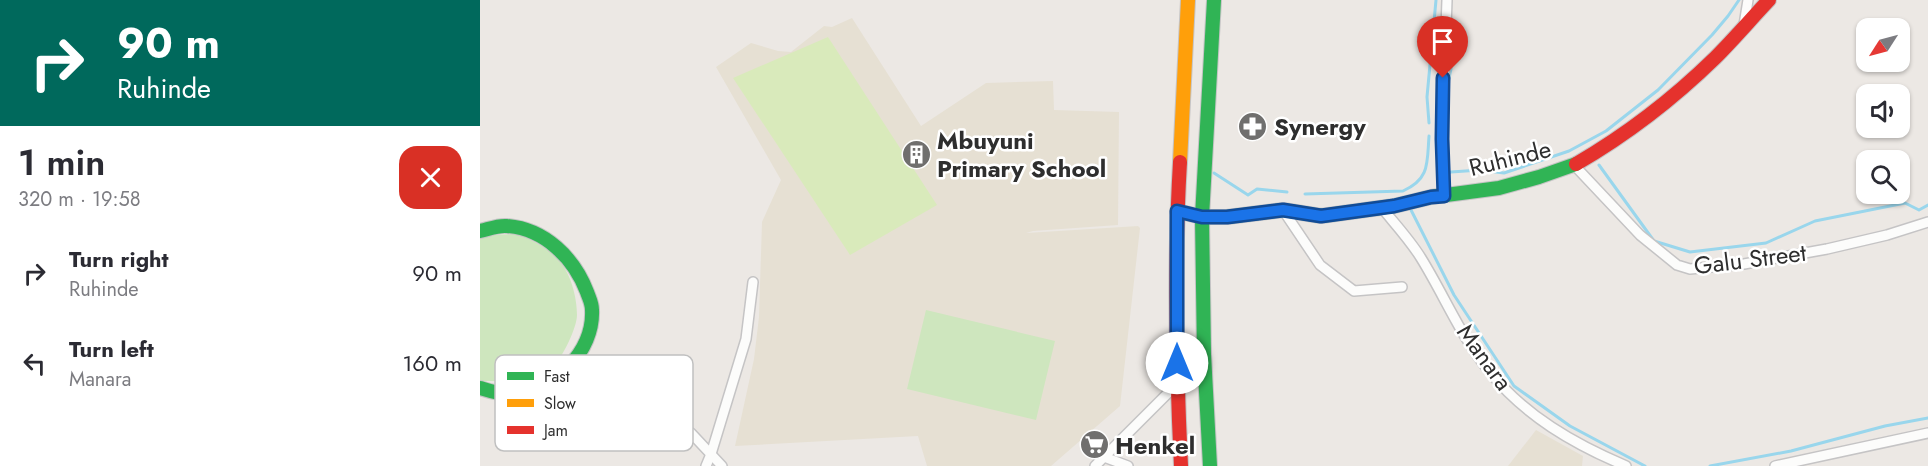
<!DOCTYPE html>
<meta charset="utf-8">
<style>
:root{--surface:#fff;--page:#f2f2f3;--text:#2b2b33;--muted:#7c7c81}
body{margin:0;font-family:Jost,sans-serif;background:var(--page);color:var(--text);height:100vh;display:flex;flex-direction:column;font-size:22px;white-space:nowrap}
*{box-sizing:border-box;margin:0}
p{font-size:20px;color:var(--muted)}
.icon{flex:none;width:33px;height:33px;fill:none;stroke:currentColor;stroke-width:2;stroke-linecap:round;stroke-linejoin:round}
.map{position:relative;flex:1;overflow:hidden}
.sheet{display:flex;flex-direction:column;background:var(--surface);width:480px}
.sheet>*{flex:none}
.top-card{background:#00695c;color:#fff;overflow:hidden}
.needle{width:39px;rotate:234deg}
.fabs{position:absolute;left:1376px;top:18px;display:grid;gap:12px}
.fabs a{display:grid;place-items:center;width:54px;height:54px;border-radius:12px;background:var(--surface);box-shadow:0 2px 4px #0004;font-size:30px}
.pin{position:absolute;display:grid;place-items:center;width:51px;height:51px;color:#fff;margin:-62px -26px;border-radius:50% 50% 50% 0;rotate:-45deg;box-shadow:0 0 6px #0007}
.pin .icon{rotate:45deg}
.me{position:absolute;width:66px;margin:-33px;rotate:0deg;stroke-linejoin:round;filter:drop-shadow(0 0 4px #0008)}
.turn{display:flex;align-items:center;gap:21px;height:126px;padding:0 18px;font-size:27px}
.turn .icon{width:78px;height:78px;stroke-width:2.5}
.turn b{display:block;font-size:42px;line-height:51px}
.round{display:grid;place-items:center;flex:none;width:63px;height:63px;border-radius:18px;background:var(--page)}
.headline{display:flex;align-items:center;justify-content:space-between;height:102px;padding:0 18px}
h1{font-size:36px;font-weight:600;line-height:45px}
ul{padding:0;list-style:none}
li{display:flex;align-items:center;gap:18px;height:90px;padding:0 18px}
li div{flex:1}
li b{display:block;font-size:22px}
li em{font-style:normal}
main{display:flex;flex:1;min-height:0}
.map>svg:first-child{display:block}
.education{fill:#e6e0d3}
.green{fill:#cee6be}
.pitch{fill:#d9eabb}
.lines{fill:none;stroke-linecap:round;stroke-linejoin:round}
.stream{stroke:#99d6ec;stroke-width:3}
.street-casing{stroke:#c5c4c5;stroke-width:12}
.fast-casing{stroke:#c5c4c5;stroke-width:16}
.slow-casing{stroke:#c5c4c5;stroke-width:16}
.jam-casing{stroke:#c5c4c5;stroke-width:16}
.street{stroke:#fcfcfb;stroke-width:9}
.fast{stroke:#30b455;stroke-width:14}
.slow{stroke:#ff9f0a;stroke-width:14}
.jam{stroke:#e5322d;stroke-width:14}
.route-casing{stroke:#114b97;stroke-width:15}
.route{stroke:#1a73e8;stroke-width:10}
.labels{text-anchor:middle;dominant-baseline:central;stroke-width:5;stroke-linejoin:round;paint-order:stroke}
.poi-label{font-size:24px;font-weight:bold;fill:#2e2e2e;stroke:#fff;text-anchor:start}
.street-label{font-size:24px;fill:#2e2e2e;stroke:#fff}
.key{fill:#fff;stroke:#c0c0c0;stroke-width:1.5}
.key-label{font-size:16px;fill:#2e2e2e}
</style>
<main>
<section class="sheet">
<div class="top-card">
<div class="turn"><svg class="icon" aria-label="right" viewBox="0 0 24 24"><path d="M7 20v-9h11M14 6l5 5-5 5"/></svg><div><b>90 m</b>Ruhinde</div></div>
</div>
<div class="headline"><div><h1>1 min</h1><p>320 m · 19:58</p></div><a class="round" style="background:#d93025;color:#fff"><svg class="icon" aria-label="close" viewBox="0 0 24 24"><path d="M6 6l12 12M18 6L6 18"/></svg></a></div>
<ul>
<li><svg class="icon" aria-label="right" viewBox="0 0 24 24"><path d="M7 20v-9h11M14 6l5 5-5 5"/></svg><div><b>Turn right</b><p>Ruhinde</p></div><em>90 m</em></li>
<li><svg class="icon" aria-label="left" viewBox="0 0 24 24"><path d="M17 20v-9H6M10 6l-5 5 5 5"/></svg><div><b>Turn left</b><p>Manara</p></div><em>160 m</em></li>
</ul>
</section>
<div class="map">
<svg width="1448" height="466" viewBox="0 0 1448 466">
<rect width="100%" height="100%" fill="#ece8e4"/>
<g class="education">
<polygon points="372,18 441,126 506,83 573,81 574,110 639,112 638,225 553,231 546,233 658,226 660,228 640,406 571,466 447,466 438,436 255,446 274,359 279,317 282,222 301,180 236,67 271,43 298,51 311,52 344,26 352,27"/>
<polygon points="1056,430 1103,456 1102,466 1028,466"/>
</g>
<g class="green">
<path d="M38,234c16,7 31,14 42,28 11,12 17,36 17,53 0,12 -14,42 -23,50 -20,16 -48,16 -72,16l-2,-1v-142l6,-3z"/>
<polygon points="446,310 575,341 556,420 427,389"/>
</g>
<polygon class="pitch" points="348,37 457,205 370,255 253,78"/>
<g class="lines">
<g class="stream">
<polyline points="968,83 971,69 970,33"/>
<polyline points="949,123 947,97 956,0"/>
<polyline points="1119,165 1174,241 1210,252 1286,243 1335,221 1425,203 1439,210 1448,205"/>
<polyline points="734,173 768,195 777,189 807,192"/>
<polyline points="965,175 971,172 1000,170 1024,173 1089,151 1126,131 1178,90 1232,35 1248,16 1259,0"/>
<path d="M825,194l98,-3c27,-12 24,-28 26,-55"/>
<polyline points="929,206 974,295 1034,386 1090,426 1165,466"/>
<polyline points="1230,466 1311,451 1405,426 1448,418"/>
</g>
<defs>
<g id="street">
<polyline points="1264,25 1268,0"/>
<polyline points="1094,165 1160,235 1197,265 1210,269 1264,264 1347,249 1407,235 1448,222"/>
<polyline points="964,196 962,139 967,0"/>
<path d="M902,208c13,16 28,32 39,50 23,37 40,79 68,113 36,45 85,73 137,95"/>
<polyline points="803,210 840,265 874,291 922,287"/>
<polyline points="94,361 211,433 242,466"/>
<polyline points="624,457 648,466"/>
<polyline points="226,466 231,454 266,339 273,282"/>
<polyline points="615,466 696,385"/>
<polyline points="1295,466 1448,433"/>
</g>
<g id="fast">
<polyline points="697,211 722,217 747,217 803,210 841,216 914,206 951,197 1019,188 1059,177 1096,164"/>
<path d="M0,231c9,-2 18,-6 27,-5 38,3 67,32 80,66 2,6 5,11 5,18 2,41 -37,80 -76,84 -13,1 -24,-2 -36,-6"/>
<polyline points="730,466 724,354 722,217 734,0"/>
</g>
<polyline id="slow" points="700,162 708,0"/>
<g id="jam">
<path d="M700,162c-6,101 -4,203 1,304"/>
<path d="M1096,164c50,-29 98,-66 139,-106 19,-19 36,-39 54,-58"/>
</g>
</defs>
<use href="#street" class="street-casing"/>
<use href="#fast" class="fast-casing"/>
<use href="#slow" class="slow-casing"/>
<use href="#jam" class="jam-casing"/>
<use href="#street" class="street"/>
<use href="#fast" class="fast"/>
<use href="#slow" class="slow"/>
<use href="#jam" class="jam"/>
</g>
<g class="lines">
<defs>
<polyline id="route" points="697,363 697,211 722,217 747,217 803,210 841,216 914,206 951,197 964,196 962,139 963,78"/>
</defs>
<use href="#route" class="route-casing"/>
<use href="#route" class="route"/>
</g>
<defs>
<symbol id="pharmacy-disc" viewBox="-11 -11 22 22"><circle r="9.5" fill="#706f6e" stroke="#fff"/><path d="M-2-6h4v4h4v4h-4v4h-4v-4h-4v-4h4Z" fill="#fff"/></symbol>
<symbol id="building-disc" viewBox="-11 -11 22 22"><circle r="9.5" fill="#706f6e" stroke="#fff"/><path d="M-4-6H4V6H1V3H-1V6H-4ZM-2.5-4.3h1.7v1.8h-1.7ZM.8-4.3h1.7v1.8H.8ZM-2.5-1h1.7V.8h-1.7ZM.8-1h1.7V.8H.8Z" fill="#fff"/></symbol>
<symbol id="supermarket-disc" viewBox="-11 -11 22 22"><circle r="9.5" fill="#706f6e" stroke="#fff"/><path d="M-6-5.5h2.5l.6 2H6L4.5 2H-2.5L-4.4-4H-6ZM-1.5 3.2a1.3 1.3 0 1 0 .1 0ZM3 3.2a1.3 1.3 0 1 0 .1 0Z" fill="#fff"/></symbol>
</defs>
<g fill-rule="evenodd">
<use href="#pharmacy-disc" x="756" y="110" width="33" height="33"/>
<use href="#building-disc" x="420" y="138" width="33" height="33"/>
<use href="#supermarket-disc" x="598" y="428" width="33" height="33"/>
</g>
<g class="labels">
<g class="poi-label">
<text x="794" y="126">Synergy</text>
<text x="457" y="140">Mbuyuni<tspan x="457" dy="28">Primary School</tspan></text>
<text x="635" y="445">Henkel</text>
</g>
<g class="street-label">
<text transform="translate(1030 158) rotate(-14)">Ruhinde</text>
<text transform="translate(1270 259) rotate(-7)">Galu Street</text>
<text transform="translate(1005 357) rotate(54)">Manara</text>
</g>
</g>
<rect x="15" y="355" width="198" height="96" rx="9" class="key"/>
<rect x="27" y="372" width="27" height="8" fill="#30b455"/>
<rect x="27" y="399" width="27" height="8" fill="#ff9f0a"/>
<rect x="27" y="426" width="27" height="8" fill="#e5322d"/>
<g class="key-label">
<text x="64" y="382">Fast</text>
<text x="64" y="409">Slow</text>
<text x="64" y="436">Jam</text>
</g>
</svg>
<div class="fabs">
<a><svg class="needle" viewBox="-14 -14 28 28"><path d="M0-13l5 13h-10z" fill="#e53935"/><path d="M0 13l5-13h-10z" fill="#7c7c81"/></svg></a>
<a><svg class="icon" aria-label="sound" viewBox="0 0 24 24"><path d="M4 9h4l5-4v14l-5-4H4zM17 9q2 3 0 6"/></svg></a>
<a><svg class="icon" aria-label="search" viewBox="0 0 24 24"><circle cx="10" cy="10" r="6"/><path d="M15 15l6 6"/></svg></a>
</div>
<div class="pin" style="left:963px;top:78px;background:#d93025"><svg class="icon" aria-label="arrive" viewBox="0 0 24 24"><path d="M6 21V4h12l-3 4 3 4H6"/></svg></div>
<svg class="me" style="left:697px;top:363px" viewBox="-20 -20 40 40"><circle r="19" fill="#fff"/><path d="M0-13L10 11 0 6-10 11z" fill="#1a73e8"/></svg>
</div>
</main>
